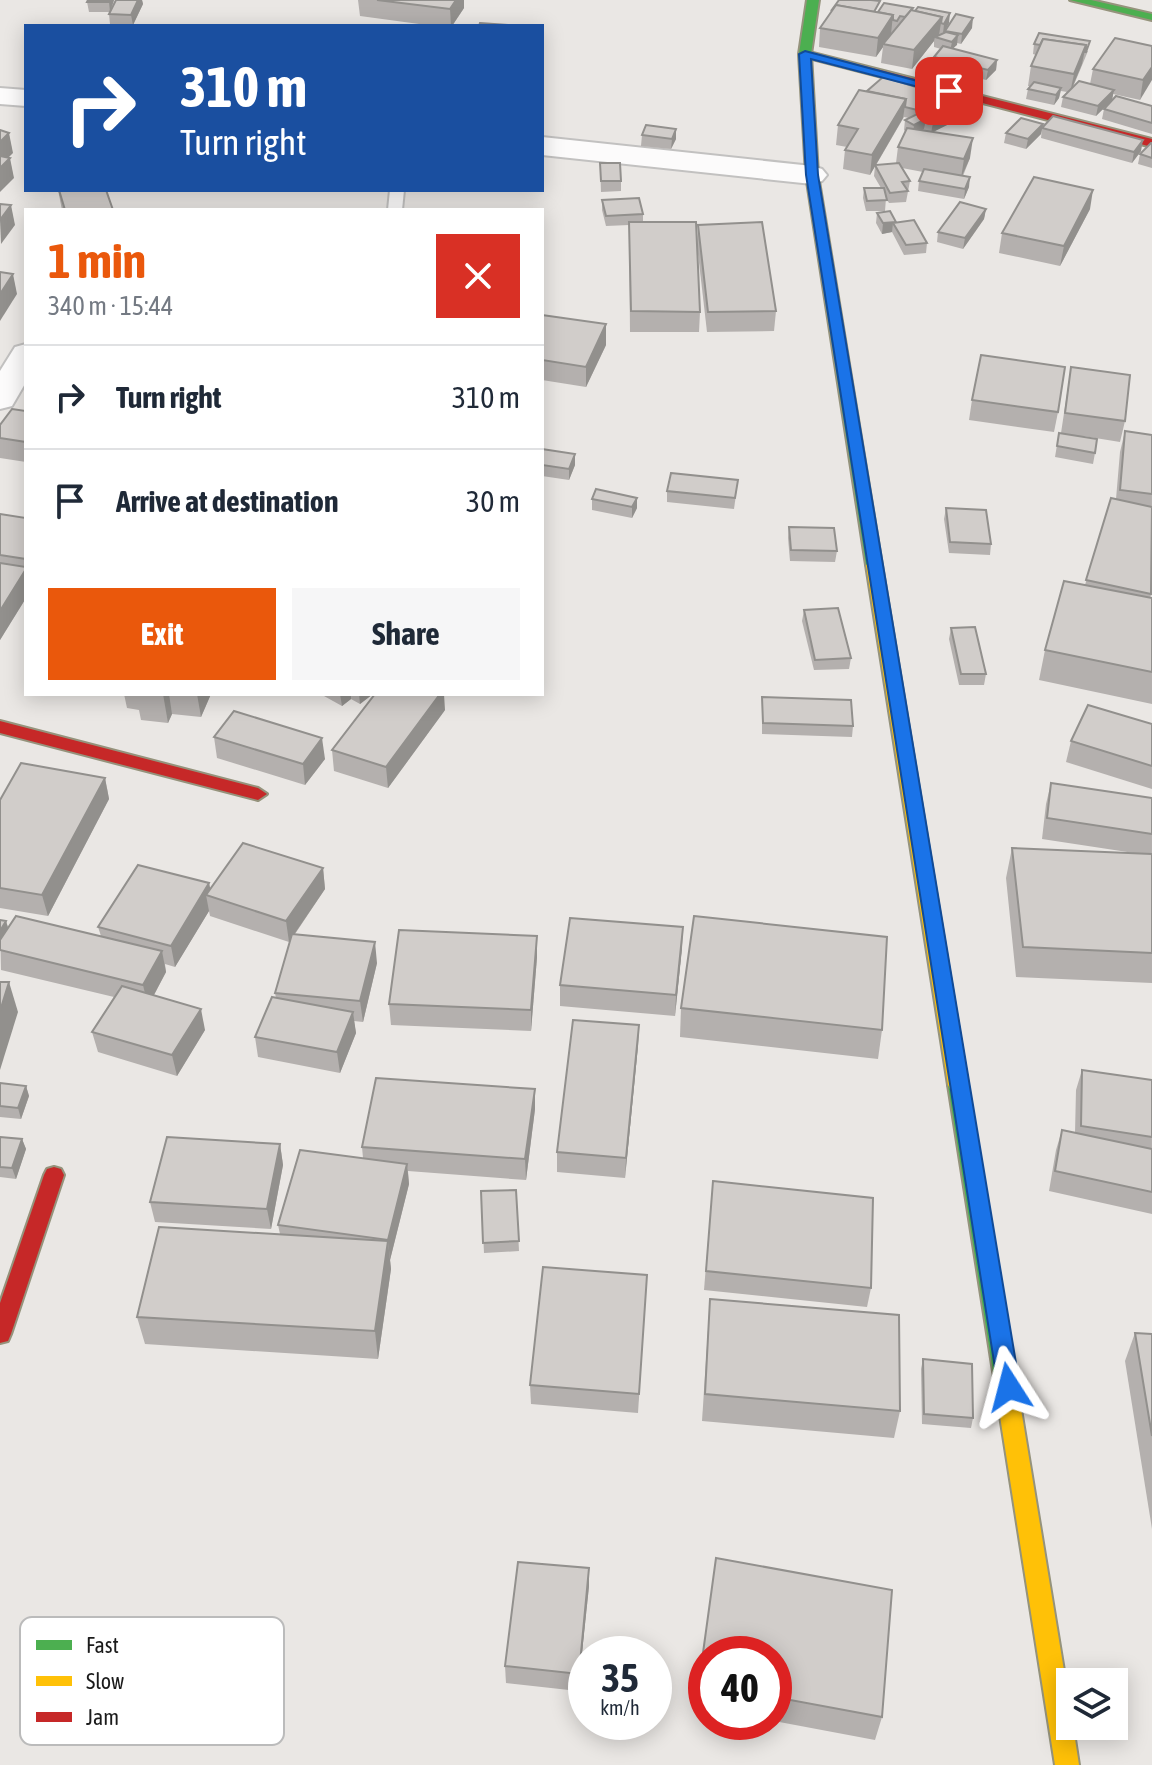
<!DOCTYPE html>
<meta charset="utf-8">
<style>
:root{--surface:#fff;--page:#f6f6f7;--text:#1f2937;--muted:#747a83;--line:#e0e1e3;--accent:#ea580c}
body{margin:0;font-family:"Asap Condensed",sans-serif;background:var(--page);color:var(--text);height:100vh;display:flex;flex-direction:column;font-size:30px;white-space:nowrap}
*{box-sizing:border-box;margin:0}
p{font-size:26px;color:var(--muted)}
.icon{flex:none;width:44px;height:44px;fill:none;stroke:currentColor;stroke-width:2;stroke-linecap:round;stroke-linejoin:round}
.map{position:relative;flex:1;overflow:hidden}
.drawer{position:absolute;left:24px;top:208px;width:520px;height:488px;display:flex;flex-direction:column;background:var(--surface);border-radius:0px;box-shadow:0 4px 20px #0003}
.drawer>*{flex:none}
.hud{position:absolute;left:24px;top:24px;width:520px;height:168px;border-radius:0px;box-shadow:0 4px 20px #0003;background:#1a4fa0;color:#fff;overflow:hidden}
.tools{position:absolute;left:1056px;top:1668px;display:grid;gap:16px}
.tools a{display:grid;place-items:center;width:72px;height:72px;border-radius:0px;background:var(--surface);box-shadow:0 4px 20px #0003;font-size:40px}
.speed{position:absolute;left:568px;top:1636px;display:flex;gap:16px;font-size:40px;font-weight:700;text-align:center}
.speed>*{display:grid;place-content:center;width:104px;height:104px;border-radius:50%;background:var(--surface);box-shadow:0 4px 20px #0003;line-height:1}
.speed small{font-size:20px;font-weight:400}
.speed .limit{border:12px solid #d22;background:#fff;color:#111}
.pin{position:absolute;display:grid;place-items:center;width:68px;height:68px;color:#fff;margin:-34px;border-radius:16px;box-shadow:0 4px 12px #0006}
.me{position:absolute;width:88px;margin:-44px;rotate:351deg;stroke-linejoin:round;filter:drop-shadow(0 0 6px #0008)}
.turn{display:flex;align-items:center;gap:28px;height:168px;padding:0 24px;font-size:36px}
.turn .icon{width:104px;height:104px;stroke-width:2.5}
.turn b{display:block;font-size:56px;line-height:68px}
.round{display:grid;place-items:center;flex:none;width:84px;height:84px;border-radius:0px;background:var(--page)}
.overview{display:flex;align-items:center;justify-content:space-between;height:136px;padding:0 24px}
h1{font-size:48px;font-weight:700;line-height:60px;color:var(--accent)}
.action{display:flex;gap:16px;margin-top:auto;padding:16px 24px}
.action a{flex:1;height:92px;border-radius:0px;background:var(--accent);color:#fff;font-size:32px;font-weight:700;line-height:92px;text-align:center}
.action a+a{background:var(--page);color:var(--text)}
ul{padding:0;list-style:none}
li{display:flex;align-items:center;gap:24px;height:104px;padding:0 24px;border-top:2px solid var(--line)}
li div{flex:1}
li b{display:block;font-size:30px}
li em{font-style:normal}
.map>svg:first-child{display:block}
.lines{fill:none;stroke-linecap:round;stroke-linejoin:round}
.lane-casing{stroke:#c2c1c0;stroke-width:4}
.street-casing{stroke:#c2c1c0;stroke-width:4}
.fast-casing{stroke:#95937c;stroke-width:4}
.slow-casing{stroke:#95937c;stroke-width:4}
.jam-casing{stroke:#95937c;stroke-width:4}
.lane{fill:#fcfbfb;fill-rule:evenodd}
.street{fill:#fcfbfb;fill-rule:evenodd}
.fast{fill:#4caf50;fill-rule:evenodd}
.slow{fill:#ffc107;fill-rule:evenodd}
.jam{fill:#c62828;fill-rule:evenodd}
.wall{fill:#b4b0ae;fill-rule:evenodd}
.shaded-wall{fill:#92908d}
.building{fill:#d1cdca;stroke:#92908d;stroke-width:2}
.route{fill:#1a73e8;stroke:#114b97;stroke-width:2}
.key{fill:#fff;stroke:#bbb;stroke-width:2}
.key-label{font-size:22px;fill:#1b1b1b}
</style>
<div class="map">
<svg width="1152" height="1765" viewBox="0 0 1152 1765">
<rect width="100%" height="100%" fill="#eae7e4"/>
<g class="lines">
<defs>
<polygon id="lane" points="390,190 404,190 402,210 388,210"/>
<g id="street">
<polygon points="0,88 26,90 26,106 0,104"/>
<polygon points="542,137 812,166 822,169 827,175 822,181 812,184 542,155"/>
<polygon points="26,344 26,382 12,406 0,409 0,371 15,347"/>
</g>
<g id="fast">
<polygon points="807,0 819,0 811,54 818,175 882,565 874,570 866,565 806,175 799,54"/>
<polygon points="1070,0 1091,0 1152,14 1152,20"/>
<polygon points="958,1077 965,1079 968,1085 1019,1397 1016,1404 1008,1407 1000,1404 997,1397 948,1085 951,1079"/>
</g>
<g id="slow">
<polygon points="874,560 882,565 968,1085 965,1091 958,1093 951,1091 948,1085 866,565"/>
<polygon points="1008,1387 1016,1390 1019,1397 1070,1707 1070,1726 1073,1726 1079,1765 1055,1765 997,1397 1000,1390"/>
</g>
<g id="jam">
<polygon points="805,51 1152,139 1152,147 801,56 801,52"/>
<polygon points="0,721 258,788 267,794 258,800 0,733"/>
<polygon points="54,1167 61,1169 64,1175 11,1334 8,1341 0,1343 0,1303 44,1175 47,1169"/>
</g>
</defs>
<use href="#lane" class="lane-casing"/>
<use href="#street" class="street-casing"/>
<use href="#fast" class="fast-casing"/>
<use href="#slow" class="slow-casing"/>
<use href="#jam" class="jam-casing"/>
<use href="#lane" class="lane"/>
<use href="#street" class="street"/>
<use href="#fast" class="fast"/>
<use href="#slow" class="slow"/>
<use href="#jam" class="jam"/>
</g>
<g class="wall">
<polygon points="88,0 114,0 111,11 116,0 142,0 143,4 133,25 110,24 109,14 110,12 89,12 87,2"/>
<polygon points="358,0 464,0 464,8 452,26 434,26 360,16"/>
<polygon points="913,8 912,10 949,23 943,34 945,32 945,31 972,28 961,44 957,43 953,49 997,60 996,70 986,80 933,66 934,57 941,49 934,47 934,41 912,69 881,63 883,47 876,57 819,47 820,28 879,11"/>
<polygon points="1034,44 1088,51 1073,87 1090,84 1093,69 1152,46 1140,100 1113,94 1112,100 1096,116 1061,107 1063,97 1067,92 1061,91 1059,98 1054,105 1026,99 1028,89 1030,86 1028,86 1031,66 1036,55 1033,54"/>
<path d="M859,90l76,13 -7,6 37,7 -32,16 37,26 -7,18 6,11 -5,12 -46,-8 1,-10 4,-9 -21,-4 8,13 -4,21 -17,1 -3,-5 -1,13h-19l-3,-13 1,-10h17l-7,-12 1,-10 -5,9 -27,-6 2,-19 2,-3 -11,-2 2,-20zM904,117l5,1 -4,2 -1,10 1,1 -7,16 -2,16 -20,2z"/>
<polygon points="1152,106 1152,134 1102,119 1104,109"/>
<polygon points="1043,124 1041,134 1026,149 1004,143 1006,133"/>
<polygon points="1042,128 1141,151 1132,163 1041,138"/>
<polygon points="676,129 676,139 671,149 641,146 642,135"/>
<polygon points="1152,143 1152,168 1138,164 1140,154"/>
<polygon points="600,163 621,181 621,191 601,192"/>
<polygon points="58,190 113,210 62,210"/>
<polygon points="602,200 643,214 643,222 700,312 699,332 630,332 629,225 606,226 602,210"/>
<polygon points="986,209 984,219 963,249 937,242 938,232"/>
<polygon points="1090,209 1060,266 999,253 1002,233"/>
<polygon points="877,213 896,222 927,243 926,253 904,255 892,232 882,234 876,223"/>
<polygon points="698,225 776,311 774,331 707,332 697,245"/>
<polygon points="542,315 606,345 586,387 542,380"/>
<polygon points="1071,367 1125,421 1120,442 1083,436 1095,453 1093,464 1055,457 1059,433 1061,433"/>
<polygon points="972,400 1058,412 1054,432 969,420"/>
<polygon points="26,411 26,462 0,458 0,425"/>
<polygon points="1125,431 1152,435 1152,592 1150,598 1152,598 1152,704 1039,680 1045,650 1085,585 1111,498 1116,499 1120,452"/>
<polygon points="542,449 575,465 569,480 542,476"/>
<polygon points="738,480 734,509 667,502 667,491"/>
<polygon points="637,498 637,508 632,518 592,510 592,499"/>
<polygon points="946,508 991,544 990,555 949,553 944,519"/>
<polygon points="0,514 26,518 26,598 0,640"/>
<polygon points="789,527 837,551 835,562 790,561 788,538"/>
<polygon points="804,610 851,658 849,669 814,670 802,621"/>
<polygon points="951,628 986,674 984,685 959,685 949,639"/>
<polygon points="124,694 211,694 201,717 172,714 168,723 141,720 139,710 127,708"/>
<polygon points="323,694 373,694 360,704 351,699 342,706 324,696"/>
<polygon points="762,697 853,726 852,737 762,734"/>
<polygon points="445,710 388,788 334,771 332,750"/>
<polygon points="1152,724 1152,789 1066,762 1071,741"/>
<polygon points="214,737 325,759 305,785 217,758"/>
<polygon points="105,778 109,799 48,916 0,908 0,800"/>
<polygon points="1051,783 1152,798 1152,983 1016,977 1006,878 1012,848 1134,853 1042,839 1046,804"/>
<polygon points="323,868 325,889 295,934 377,963 363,1022 354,1021 356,1033 340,1073 258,1057 255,1037 276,998 275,993 291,940 289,942 210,916 209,911 175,967 165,964 166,972 154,995 205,1030 177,1076 98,1052 92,1032 114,997 1,970 0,920 6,921 8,927 101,936 98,927 209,883 210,889"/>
<polygon points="537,936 537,957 531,1031 391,1025 389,1004"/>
<polygon points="682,948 675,1016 560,1006 560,985"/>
<polygon points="681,1008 882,1030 878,1059 680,1037"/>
<polygon points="639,1025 638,1046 625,1178 557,1172 557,1152"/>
<polygon points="1082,1070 1152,1080 1152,1214 1049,1191 1056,1150 1062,1130 1075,1133 1076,1090"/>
<polygon points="0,1083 26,1086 29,1096 21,1119 0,1117"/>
<polygon points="535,1089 535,1109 526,1180 408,1171 409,1184 390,1260 391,1269 378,1359 145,1344 137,1317 280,1234 278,1225 363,1158 362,1147"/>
<polygon points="0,1137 22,1139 26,1149 16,1179 0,1177"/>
<polygon points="280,1144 283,1165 271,1229 155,1222 150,1202"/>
<polygon points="713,1181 871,1288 867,1307 704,1290"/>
<polygon points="516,1190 519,1251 484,1253 481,1191"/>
<polygon points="647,1275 638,1413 531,1404 530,1385"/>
<polygon points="710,1299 900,1411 894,1438 702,1421"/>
<polygon points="1135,1333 1152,1334 1152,1529 1125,1361"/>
<polygon points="923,1359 973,1418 971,1428 922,1424 921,1369"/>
<polygon points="716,1558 892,1590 882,1717 875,1740 774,1721 774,1654 706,1654 706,1708 696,1706"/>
<polygon points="589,1568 589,1586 578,1691 506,1683 505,1666"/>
</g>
<g class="shaded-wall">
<polygon points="109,0 114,0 110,12 109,2"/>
<polygon points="138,0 142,0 143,4 133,25 131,15"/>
<polygon points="456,0 464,0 464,8 452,26 451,26 450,9"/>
<polygon points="950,13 949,23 943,34 944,24"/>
<polygon points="893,15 891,34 883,44 883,47 876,57 878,38"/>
<polygon points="942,17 939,35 935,37 934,41 912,69 914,50"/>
<polygon points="973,18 972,28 961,44 962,34"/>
<polygon points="958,35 957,45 950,51 952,42"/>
<polygon points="1086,45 1082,64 1070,93 1074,74"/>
<polygon points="997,60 996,70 986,80 988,70"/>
<polygon points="1152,67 1152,80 1140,100 1143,80"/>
<polygon points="1061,88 1059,98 1054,105 1056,95"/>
<polygon points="1114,90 1112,100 1096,116 1098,106"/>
<polygon points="936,93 935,103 915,120 917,110"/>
<polygon points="906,99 903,118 870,175 872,155"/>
<polygon points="966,105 965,116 931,133 933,123"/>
<polygon points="926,119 924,129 913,135 914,125"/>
<polygon points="1043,124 1041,134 1026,149 1028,139"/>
<polygon points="676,129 676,139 671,149 672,139"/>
<polygon points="9,133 13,153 0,166 0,142"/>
<polygon points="973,138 970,158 961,178 964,159"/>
<polygon points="1143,140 1141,151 1132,163 1134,152"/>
<polygon points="10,158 14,178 0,192 0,168"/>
<polygon points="970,177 969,187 964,199 965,189"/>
<polygon points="1093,190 1090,209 1060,266 1064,246"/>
<polygon points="11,205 15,225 1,244 0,220"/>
<polygon points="986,209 984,219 963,249 965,238"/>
<polygon points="883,223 893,223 892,232 882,234"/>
<polygon points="13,274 17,294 0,321 0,294"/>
<polygon points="606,324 606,345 586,387 586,367"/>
<polygon points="575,454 575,465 569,480 569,469"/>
<polygon points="637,498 637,508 632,518 632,507"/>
<polygon points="26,569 26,598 0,640 0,611"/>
<polygon points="163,694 169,694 172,714 168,723"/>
<polygon points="197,694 211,694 201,717"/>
<polygon points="340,694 351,694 351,699 342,706"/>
<polygon points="359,694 373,694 360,704"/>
<polygon points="440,694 444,694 445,710 388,788 386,767"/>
<polygon points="322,738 325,759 305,785 303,764"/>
<polygon points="105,778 109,799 48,916 42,895"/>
<polygon points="323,868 325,889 289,942 286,921"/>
<polygon points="209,883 212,897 206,895 209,911 175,967 171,946"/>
<polygon points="6,921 12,942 0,950 0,931"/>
<polygon points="683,927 682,948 675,1016 676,995"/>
<polygon points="537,936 537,957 531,1031 531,1010"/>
<polygon points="375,942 377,963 363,1022 360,1001"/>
<polygon points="162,951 166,972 148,1006 143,985"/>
<polygon points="9,982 18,1012 0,1070 0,1011"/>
<polygon points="201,1009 205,1030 177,1076 172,1055"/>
<polygon points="353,1012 356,1033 340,1073 337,1052"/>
<polygon points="639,1025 638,1046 625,1178 626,1158"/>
<polygon points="26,1086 29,1096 21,1119 18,1108"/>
<polygon points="535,1089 535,1109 526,1180 525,1159"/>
<polygon points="22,1139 26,1149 16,1179 12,1168"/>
<polygon points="280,1144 283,1165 271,1229 267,1209"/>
<polygon points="407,1164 409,1184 390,1260 388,1240"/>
<polygon points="388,1241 391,1269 378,1359 375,1331"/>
<polygon points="589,1568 589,1586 578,1691 579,1674"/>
</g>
<g class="building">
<polygon points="88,0 109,0 109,2 87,2"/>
<polygon points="116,0 138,0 131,15 109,14"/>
<polygon points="377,0 456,0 450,9"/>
<polygon points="839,0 871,0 880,1 874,12 836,5 831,11"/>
<polygon points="884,3 913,8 905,17 900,16 897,21 893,20 893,15 878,12"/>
<polygon points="836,5 893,15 878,38 820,28"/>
<polygon points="918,7 950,13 944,24 941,23 942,17 915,11"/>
<polygon points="911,10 942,17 914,50 883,44"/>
<polygon points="956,14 973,18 962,34 945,31"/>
<polygon points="480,23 508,25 479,26"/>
<polygon points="946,32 958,35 952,42 935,37"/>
<polygon points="1039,33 1090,41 1086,52 1085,52 1086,45 1043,39 1040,45 1034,44"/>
<polygon points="1115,38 1152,46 1152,67 1143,80 1093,69"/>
<polygon points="1043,39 1086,45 1074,74 1031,66"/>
<polygon points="943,46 997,60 988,70 934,57"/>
<polygon points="883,77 936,93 917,110 905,107 906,99 867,91"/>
<polygon points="1079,81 1114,90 1098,106 1063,97"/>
<polygon points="1034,82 1061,88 1056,95 1028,89"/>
<polygon points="859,90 906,99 872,155 845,150 858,129 838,125"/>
<polygon points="1116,96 1152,106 1152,123 1104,109"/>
<polygon points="950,98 966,105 933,123 926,119 914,125 905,120"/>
<polygon points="1053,116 1143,140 1134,152 1042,128"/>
<polygon points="1021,118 1043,124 1028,139 1006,133"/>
<polygon points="646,125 676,129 672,139 642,135"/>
<polygon points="907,128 973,138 964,159 898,147"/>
<polygon points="0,130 9,133 0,142"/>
<polygon points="1151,143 1152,143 1152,158 1140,154"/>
<polygon points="0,156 10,158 0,168"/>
<polygon points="600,163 620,163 621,181 601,181"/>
<polygon points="899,163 910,181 902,182 908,191 890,193 875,165"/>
<polygon points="924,169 970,177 965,189 919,181"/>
<polygon points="1034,177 1093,190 1064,246 1002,233"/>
<polygon points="864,188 884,188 887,200 867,201"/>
<polygon points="59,190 106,190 113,210 65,210"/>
<polygon points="639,198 643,214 606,216 602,200"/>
<polygon points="960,202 986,209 965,238 938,232"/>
<polygon points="0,204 11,205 0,220"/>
<polygon points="890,211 896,222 883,223 877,213"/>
<polygon points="914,220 927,243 906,245 893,223"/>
<polygon points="629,222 696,222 700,312 631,311"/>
<polygon points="762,222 776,311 708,312 698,225"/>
<polygon points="0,272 13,274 0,294"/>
<polygon points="542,315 606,324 586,367 542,360"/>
<polygon points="981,355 1065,367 1058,412 972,400"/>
<polygon points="1071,367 1130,375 1125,421 1065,413"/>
<polygon points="12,409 26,411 26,442 0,438 0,425"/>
<polygon points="1125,431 1152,435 1152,494 1120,490"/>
<polygon points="1059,433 1097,439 1095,453 1057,446"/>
<polygon points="542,449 575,454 569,469 542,465"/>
<polygon points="671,473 738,480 735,498 667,491"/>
<polygon points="596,489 637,498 632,507 592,499"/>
<polygon points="1111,498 1152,507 1151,594 1086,580"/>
<polygon points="946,508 986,510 991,544 950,542"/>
<polygon points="0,514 26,518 26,559 0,555"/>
<polygon points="789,527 834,528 837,551 791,550"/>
<polygon points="0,563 26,567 26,569 0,611"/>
<polygon points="1064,581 1152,598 1152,672 1045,650"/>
<polygon points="838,608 851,658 815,660 804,610"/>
<polygon points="975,627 986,674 961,674 951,628"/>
<polygon points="375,694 440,694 386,767 332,750"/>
<polygon points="762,697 851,700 853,726 763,723"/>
<polygon points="1088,705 1152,724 1152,766 1071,741"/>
<polygon points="234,711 322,738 303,764 214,737"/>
<polygon points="21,763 105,778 42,895 0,888 0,800"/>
<polygon points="1051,783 1152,798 1152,834 1047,818"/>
<polygon points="243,843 323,868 286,921 206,895"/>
<polygon points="1012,848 1152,854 1152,953 1023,947"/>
<polygon points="138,865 209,883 171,946 98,927"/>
<polygon points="16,916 162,951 143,985 0,950 0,940"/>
<polygon points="694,916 887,937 882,1030 681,1008"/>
<polygon points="570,918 683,927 676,995 560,985"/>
<polygon points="0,920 6,921 0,931"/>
<polygon points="399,930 537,936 531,1010 389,1004"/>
<polygon points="292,934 375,942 360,1001 275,993"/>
<polygon points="0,982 9,982 0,1011"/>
<polygon points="122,986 201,1009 172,1055 92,1032"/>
<polygon points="272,997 353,1012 337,1052 255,1037"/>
<polygon points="573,1020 639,1025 626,1158 557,1152"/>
<polygon points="1082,1070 1152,1080 1152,1137 1081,1126"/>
<polygon points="376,1078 535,1089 525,1159 362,1147"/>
<polygon points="0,1083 26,1086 18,1108 0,1106"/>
<polygon points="1062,1130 1152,1149 1152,1192 1055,1171"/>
<polygon points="0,1137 22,1139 12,1168 0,1167"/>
<polygon points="167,1137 280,1144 267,1209 150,1202"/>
<polygon points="300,1150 407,1164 388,1240 278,1225"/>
<polygon points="713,1181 873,1198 871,1288 706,1271"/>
<polygon points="516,1190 519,1241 483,1243 481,1191"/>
<polygon points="159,1227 388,1241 375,1331 137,1317"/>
<polygon points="543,1267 647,1275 639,1394 530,1385"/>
<polygon points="710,1299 899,1315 900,1411 705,1394"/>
<polygon points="1135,1333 1152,1334 1152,1436"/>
<polygon points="923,1359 972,1364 973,1418 924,1414"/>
<polygon points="716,1558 892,1590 882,1717 774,1697 774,1654 706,1654 706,1684 699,1682"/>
<polygon points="518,1562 589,1568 579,1674 505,1666"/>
</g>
<polygon class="route" points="805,51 955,91 949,95 811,59 818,175 1020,1387 1016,1394 1009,1397 1001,1394 998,1387 806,175 799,54"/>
<rect x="20" y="1617" width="264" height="128" rx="12" class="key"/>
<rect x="36" y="1640" width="36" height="10" fill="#4caf50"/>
<rect x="36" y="1676" width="36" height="10" fill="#ffc107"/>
<rect x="36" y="1712" width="36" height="10" fill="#c62828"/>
<g class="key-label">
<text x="86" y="1653">Fast</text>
<text x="86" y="1689">Slow</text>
<text x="86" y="1725">Jam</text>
</g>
</svg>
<div class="tools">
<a><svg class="icon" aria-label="layers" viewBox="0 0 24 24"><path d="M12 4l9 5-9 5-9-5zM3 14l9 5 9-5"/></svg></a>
</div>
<div class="speed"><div>35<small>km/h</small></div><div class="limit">40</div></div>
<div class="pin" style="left:949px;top:91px;background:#d93025"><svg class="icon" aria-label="arrive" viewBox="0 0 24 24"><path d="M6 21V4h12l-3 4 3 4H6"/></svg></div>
<svg class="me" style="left:1009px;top:1387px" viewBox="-20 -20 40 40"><path d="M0-17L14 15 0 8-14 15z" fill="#1a73e8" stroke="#fff" stroke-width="4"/></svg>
<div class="hud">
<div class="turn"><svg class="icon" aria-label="right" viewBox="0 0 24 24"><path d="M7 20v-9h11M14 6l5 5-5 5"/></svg><div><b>310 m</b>Turn right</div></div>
</div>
<section class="drawer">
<div class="overview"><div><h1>1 min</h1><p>340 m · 15:44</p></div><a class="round" style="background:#d93025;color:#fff"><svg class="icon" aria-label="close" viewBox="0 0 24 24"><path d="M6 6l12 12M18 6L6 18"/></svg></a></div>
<ul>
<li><svg class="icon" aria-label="right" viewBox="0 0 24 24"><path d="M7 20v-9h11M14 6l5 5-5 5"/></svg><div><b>Turn right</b></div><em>310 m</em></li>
<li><svg class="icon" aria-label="arrive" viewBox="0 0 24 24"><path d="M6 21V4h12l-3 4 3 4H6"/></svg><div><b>Arrive at destination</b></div><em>30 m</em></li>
</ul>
<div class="action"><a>Exit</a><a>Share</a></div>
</section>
</div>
